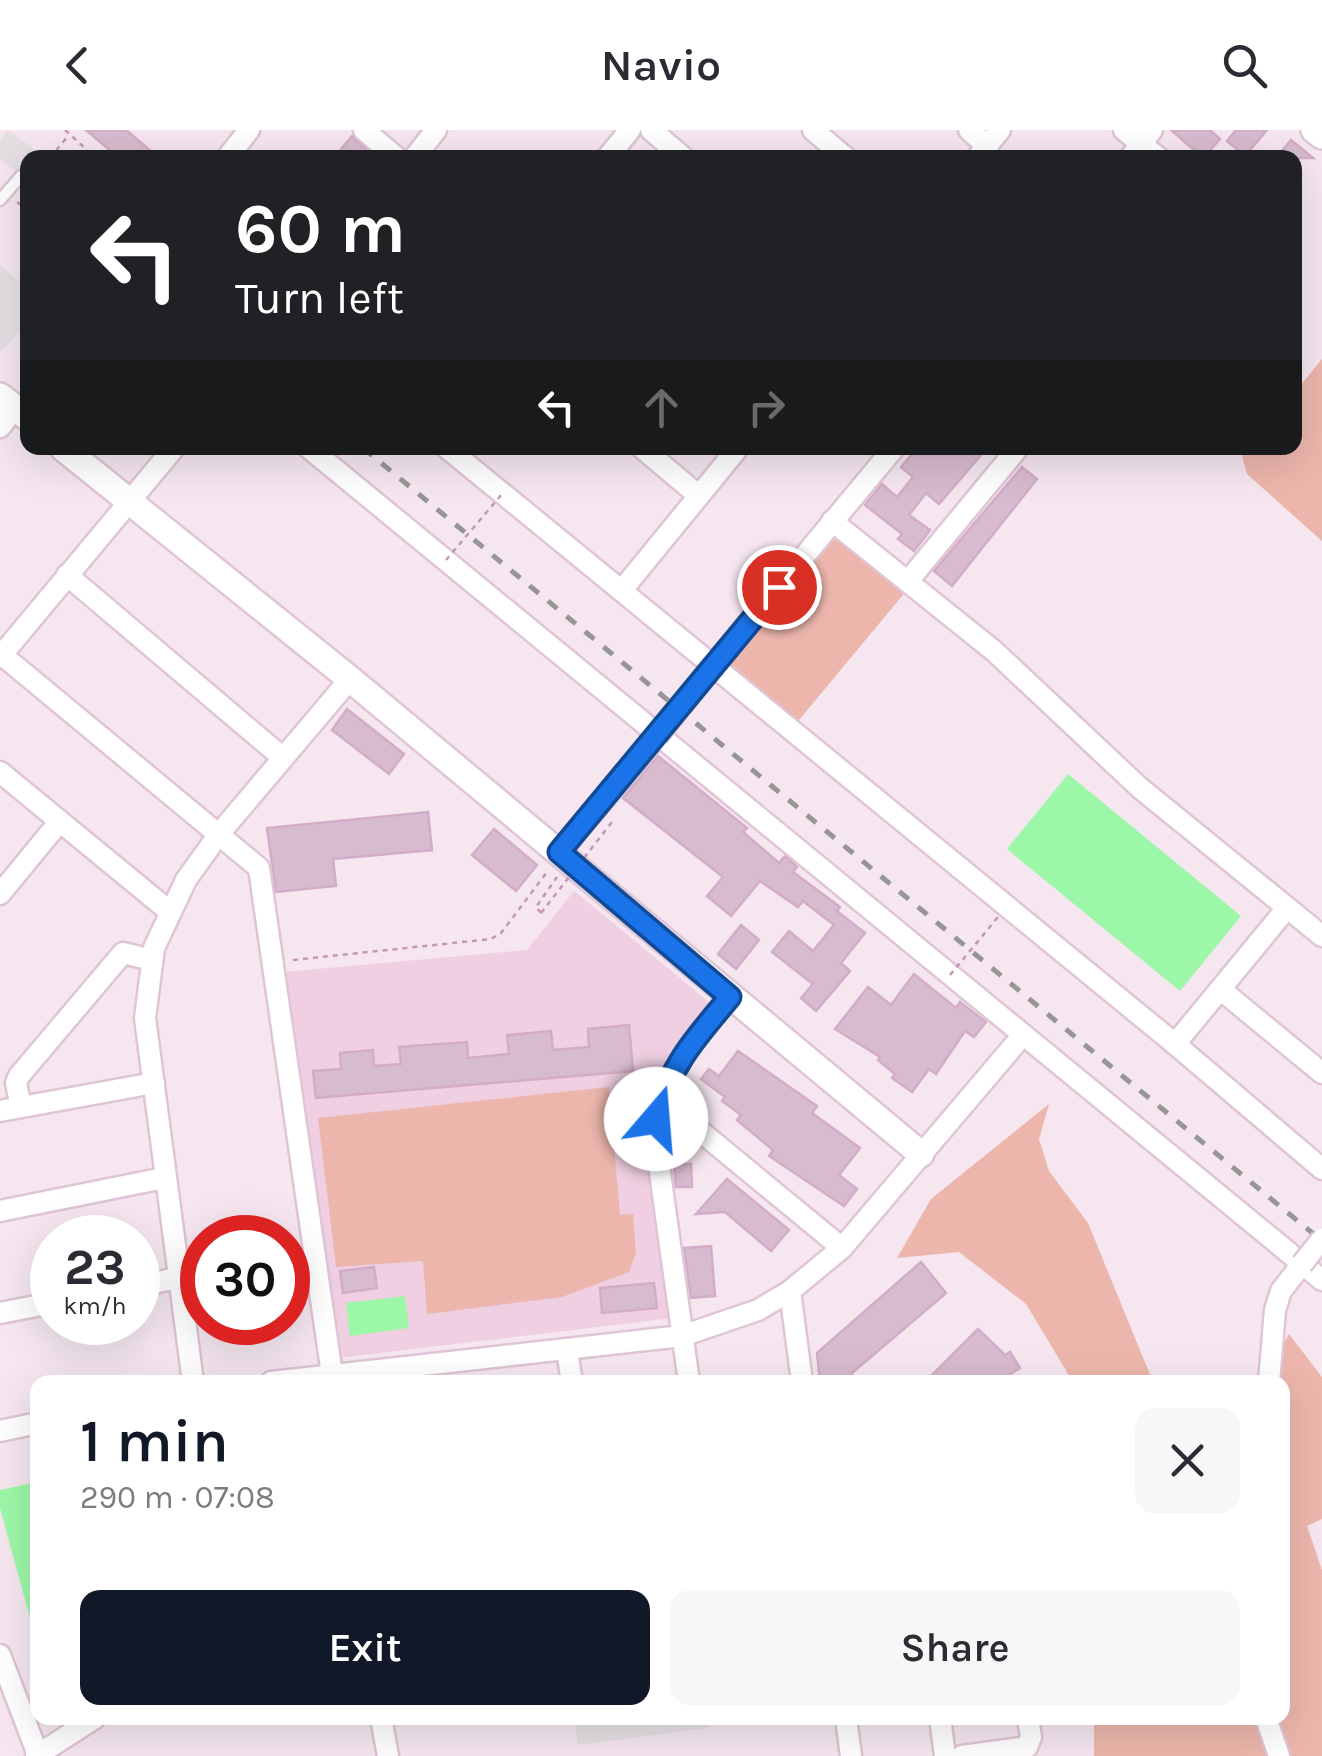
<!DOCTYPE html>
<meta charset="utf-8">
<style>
:root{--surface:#fff;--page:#f7f7f7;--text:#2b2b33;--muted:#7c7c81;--accent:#111827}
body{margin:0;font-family:Karla,sans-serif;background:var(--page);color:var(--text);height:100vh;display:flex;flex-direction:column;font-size:38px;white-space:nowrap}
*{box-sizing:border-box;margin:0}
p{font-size:32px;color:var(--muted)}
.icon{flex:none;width:55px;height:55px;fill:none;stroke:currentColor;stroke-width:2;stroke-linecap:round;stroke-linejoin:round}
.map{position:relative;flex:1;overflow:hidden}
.details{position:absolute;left:30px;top:1245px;width:1260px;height:350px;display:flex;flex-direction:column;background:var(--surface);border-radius:20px;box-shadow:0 10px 40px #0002}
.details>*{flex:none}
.banner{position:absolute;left:20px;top:20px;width:1282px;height:305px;border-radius:20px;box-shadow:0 10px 40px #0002;background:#202124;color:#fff;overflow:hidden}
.speed{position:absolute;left:30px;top:1085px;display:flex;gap:20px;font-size:50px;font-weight:700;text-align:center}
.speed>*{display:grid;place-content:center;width:130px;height:130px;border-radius:50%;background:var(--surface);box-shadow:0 10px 40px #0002;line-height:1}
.speed small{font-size:25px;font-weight:400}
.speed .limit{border:15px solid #d22;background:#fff;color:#111}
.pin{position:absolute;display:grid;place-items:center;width:85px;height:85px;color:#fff;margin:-42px;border:5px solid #fff;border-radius:50%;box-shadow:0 2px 10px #0007}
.me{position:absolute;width:110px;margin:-55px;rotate:18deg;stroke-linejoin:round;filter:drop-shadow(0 0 8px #0008)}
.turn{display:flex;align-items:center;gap:35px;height:210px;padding:0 50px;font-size:45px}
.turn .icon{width:130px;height:130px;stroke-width:2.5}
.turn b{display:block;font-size:70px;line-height:85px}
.lanes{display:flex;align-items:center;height:95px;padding:0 50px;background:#0003;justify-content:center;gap:50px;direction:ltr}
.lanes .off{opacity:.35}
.round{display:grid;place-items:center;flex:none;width:105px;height:105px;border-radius:20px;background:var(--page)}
.headline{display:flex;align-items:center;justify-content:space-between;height:170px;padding:0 50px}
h1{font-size:60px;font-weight:600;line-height:75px;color:var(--accent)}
.cta{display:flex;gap:20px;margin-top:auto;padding:20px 50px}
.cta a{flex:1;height:115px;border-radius:20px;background:var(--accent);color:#fff;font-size:40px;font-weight:600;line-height:115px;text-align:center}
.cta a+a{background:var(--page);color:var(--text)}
header{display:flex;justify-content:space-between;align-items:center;height:130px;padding:0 50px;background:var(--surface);font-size:45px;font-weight:600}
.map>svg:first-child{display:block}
.education{fill:#efcfe1}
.green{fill:#ecb6ac}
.parking{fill:#e5dfe3}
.water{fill:#9df7a8}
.building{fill:#d7bbce;stroke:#d3adc7;stroke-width:2.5}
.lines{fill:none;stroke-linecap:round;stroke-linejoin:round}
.service-casing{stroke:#dfc5d5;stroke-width:15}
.minor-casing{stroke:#dfc5d5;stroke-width:25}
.tertiary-casing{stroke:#dfc5d5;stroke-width:30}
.path{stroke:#c498b4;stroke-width:2.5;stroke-dasharray:5 5;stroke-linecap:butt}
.service{stroke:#fff;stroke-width:10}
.minor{stroke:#fff;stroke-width:20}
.tertiary{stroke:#fff;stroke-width:25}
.rail{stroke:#969696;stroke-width:5;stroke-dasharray:12 12;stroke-linecap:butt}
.minor-bridge-casing{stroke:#dfc5d5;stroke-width:25;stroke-linecap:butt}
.path-bridge{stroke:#c498b4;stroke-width:2.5;stroke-dasharray:5 5;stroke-linecap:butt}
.minor-bridge{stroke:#fff;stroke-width:20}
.route-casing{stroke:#114b97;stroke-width:25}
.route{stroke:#1a73e8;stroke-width:18}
</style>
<header><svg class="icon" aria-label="back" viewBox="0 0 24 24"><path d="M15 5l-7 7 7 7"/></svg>Navio<svg class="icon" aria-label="search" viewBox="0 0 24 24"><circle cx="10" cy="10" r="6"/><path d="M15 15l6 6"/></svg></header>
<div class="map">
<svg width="1322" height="1626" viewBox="0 0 1322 1626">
<rect width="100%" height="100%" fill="#f5e6ef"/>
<polygon class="education" points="574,761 714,876 652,969 644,1017 673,1188 337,1228 284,842 527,820"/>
<g class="green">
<polygon points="1322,229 1322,411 1247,344 1242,326 1249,318 1295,318 1295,262"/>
<polygon points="834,402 907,460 794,596 723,537"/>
<polygon points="609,957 620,1085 633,1084 636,1123 629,1142 562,1167 427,1184 423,1131 336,1137 318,988"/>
<polygon points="1049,974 1039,1009 1049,1041 1088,1093 1153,1252 1073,1252 1026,1174 959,1122 897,1128 931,1069"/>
<polygon points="1289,1204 1322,1247 1322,1389 1307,1396 1322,1440 1322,1626 1094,1626 1094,1588 1282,1588 1282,1252 1262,1252"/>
</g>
<g class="parking">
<polygon points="8,0 39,23 36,27 28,28 27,38 21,46 0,29 0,10"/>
<polygon points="0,135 27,159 28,191 0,223"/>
<polygon points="574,1588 707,1588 708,1598 578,1615"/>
</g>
<g class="water">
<polygon points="1068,644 1241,786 1180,861 1007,719"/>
<polygon points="405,1166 409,1198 350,1206 346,1173"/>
<polygon points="37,1352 38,1352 37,1514 0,1378 0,1360"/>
</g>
<g class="building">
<polygon points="86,0 126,0 159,28 119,28"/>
<polygon points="1171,0 1210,0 1220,9 1203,28"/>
<polygon points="1236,0 1267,0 1245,26 1227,11"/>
<polygon points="352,6 355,10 375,28 352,28 341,19"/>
<polygon points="1291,10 1313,28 1276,28"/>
<polygon points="917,318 987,318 939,374 926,363 909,385 930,400 914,421 898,409 902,404 865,375 882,354 897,367 913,347 901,337"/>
<polygon points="1022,337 1037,349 952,456 934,441"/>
<polygon points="347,579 404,624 389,644 332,600"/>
<polygon points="658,626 747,698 743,702 779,733 785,726 797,737 793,742 840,777 837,781 865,803 841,833 850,841 816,881 801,868 813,854 772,822 789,801 813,821 834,795 803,771 798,777 760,751 731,786 707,766 723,747 623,668"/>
<polygon points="428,682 432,720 333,729 336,756 276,762 267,698"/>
<polygon points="494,699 537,735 516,761 472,725"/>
<polygon points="741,795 759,810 736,839 718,824"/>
<polygon points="914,844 956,878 960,872 986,892 974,907 965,901 936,944 929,939 912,962 892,948 895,944 878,930 880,927 835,899 868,857 891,875"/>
<polygon points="629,895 633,941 316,968 313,941 341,939 340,923 373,920 374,936 401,934 399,917 467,912 468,928 509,924 507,905 551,901 553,920 589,917 588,899"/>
<polygon points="738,921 817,976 812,983 860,1018 839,1045 857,1059 844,1076 769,1026 773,1020 737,990 741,985 722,971 725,967 701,949 709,939 719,946"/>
<polygon points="674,1034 691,1034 692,1057 676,1057"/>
<polygon points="727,1049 789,1100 771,1121 725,1082 696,1084"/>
<polygon points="711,1116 715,1166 691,1168 684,1118"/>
<polygon points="921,1132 946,1163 852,1243 853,1252 820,1252 817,1223"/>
<polygon points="374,1137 377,1158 343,1163 340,1141"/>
<polygon points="654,1153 657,1178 602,1183 600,1158"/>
<polygon points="978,1199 1005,1225 1010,1222 1020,1238 997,1252 925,1252"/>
</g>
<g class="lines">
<defs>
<polyline id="service" points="0,70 21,46"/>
<g id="minor">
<polyline points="364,0 397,28"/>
<polyline points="651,0 684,28"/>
<polyline points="813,0 846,28"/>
<polyline points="969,0 987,16"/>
<polyline points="1124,0 1159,28"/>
<polyline points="227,28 249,0"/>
<polyline points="414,28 436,0"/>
<polyline points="607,28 630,0"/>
<polyline points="977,28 1000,0"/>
<polyline points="1130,28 1152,0"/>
<polyline points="0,297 15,278"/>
<polyline points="309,318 1322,1150"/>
<polyline points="447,318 1175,914 1322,1039"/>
<polyline points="642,318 698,365"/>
<polyline points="832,391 994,521 1140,658 1322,806"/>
<polyline points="67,445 283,628"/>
<polyline points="908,451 1018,318"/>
<polyline points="622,460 738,318"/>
<polyline points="2,525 259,738 333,1252"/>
<polyline points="0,527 174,318"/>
<polyline points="713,536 894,318"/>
<polyline points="0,642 169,781"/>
<polyline points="559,722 657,606"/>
<polyline points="0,764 60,691"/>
<polyline points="1220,859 1322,943"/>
<polyline points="1175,914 1287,778"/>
<polyline points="661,969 842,1118"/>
<polyline points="21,977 16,953 19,946 123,823 152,830"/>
<polyline points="0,981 154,953"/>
<polyline points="0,1081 164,1048"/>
<polyline points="138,1156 178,1148"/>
<polyline points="790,1161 802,1252"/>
<polyline points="0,1183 52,1173"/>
<polyline points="567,1221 572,1252"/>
<polyline points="193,1252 145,888 154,818 186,750 219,704 350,549"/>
<polyline points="271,1252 682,1206 758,1180 790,1161 842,1118 1022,906"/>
<path d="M689,1252l-32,-231c-6,-65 33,-108 73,-154"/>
<polyline points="1269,1252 1275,1180 1281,1161 1302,1134"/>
<polyline points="0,1301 38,1293"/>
<polyline points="0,1525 38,1625"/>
<polyline points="381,1588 388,1626"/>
<polyline points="846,1588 851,1626"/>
<polyline points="940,1588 945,1626"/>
<polyline points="1266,1588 1279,1626"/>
<polyline points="36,1626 95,1588"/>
<polyline points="962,1626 1027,1617 1031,1607 1028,1588"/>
</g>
<g id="tertiary">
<polyline points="1314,0 1322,6"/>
<polyline points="0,266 28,288"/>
<polyline points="63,318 350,549 921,1024"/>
</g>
</defs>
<use href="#service" class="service-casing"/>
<use href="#minor" class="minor-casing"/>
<use href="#tertiary" class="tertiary-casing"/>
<g class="path">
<polyline points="65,0 96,28"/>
<polyline points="50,28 68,6"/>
<polyline points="17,72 28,80"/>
<polyline points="541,783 536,777 557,747"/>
<polyline points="293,830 491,809 501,803 547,742"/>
</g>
<use href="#service" class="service"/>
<use href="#minor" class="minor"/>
<use href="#tertiary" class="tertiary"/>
<polyline class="rail" points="363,318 1322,1111"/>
<defs>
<g id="minor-bridge">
<polyline points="657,606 713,536"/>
<polyline points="1302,1134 1322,1109"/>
</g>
</defs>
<use href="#minor-bridge" class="minor-bridge-casing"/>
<g class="path-bridge">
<polyline points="446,430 502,364"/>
<polyline points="541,783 612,692"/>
<polyline points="950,845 998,787"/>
</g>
<use href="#minor-bridge" class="minor-bridge"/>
</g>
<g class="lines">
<defs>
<path id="route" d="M656,989c12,-51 41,-83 74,-122l-171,-145 220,-265"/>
</defs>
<use href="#route" class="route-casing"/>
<use href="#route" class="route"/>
</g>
</svg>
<div class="speed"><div>23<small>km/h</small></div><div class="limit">30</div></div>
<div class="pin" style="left:779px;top:457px;background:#d93025"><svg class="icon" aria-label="arrive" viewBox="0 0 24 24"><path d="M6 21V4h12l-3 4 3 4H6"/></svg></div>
<svg class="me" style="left:656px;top:989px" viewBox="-20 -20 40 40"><circle r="19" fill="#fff"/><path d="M0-13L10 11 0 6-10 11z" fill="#1a73e8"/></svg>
<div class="banner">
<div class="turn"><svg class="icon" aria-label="left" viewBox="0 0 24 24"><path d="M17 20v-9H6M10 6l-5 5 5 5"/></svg><div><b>60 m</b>Turn left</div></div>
<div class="lanes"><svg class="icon" aria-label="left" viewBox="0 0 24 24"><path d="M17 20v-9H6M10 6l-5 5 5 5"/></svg><svg class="icon off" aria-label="ahead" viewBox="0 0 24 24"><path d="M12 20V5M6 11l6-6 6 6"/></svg><svg class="icon off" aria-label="right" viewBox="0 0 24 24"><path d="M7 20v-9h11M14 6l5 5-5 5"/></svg></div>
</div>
<section class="details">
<div class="headline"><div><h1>1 min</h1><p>290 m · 07:08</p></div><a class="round"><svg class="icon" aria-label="close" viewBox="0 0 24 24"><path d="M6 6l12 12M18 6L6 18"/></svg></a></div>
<div class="cta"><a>Exit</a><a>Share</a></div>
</section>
</div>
